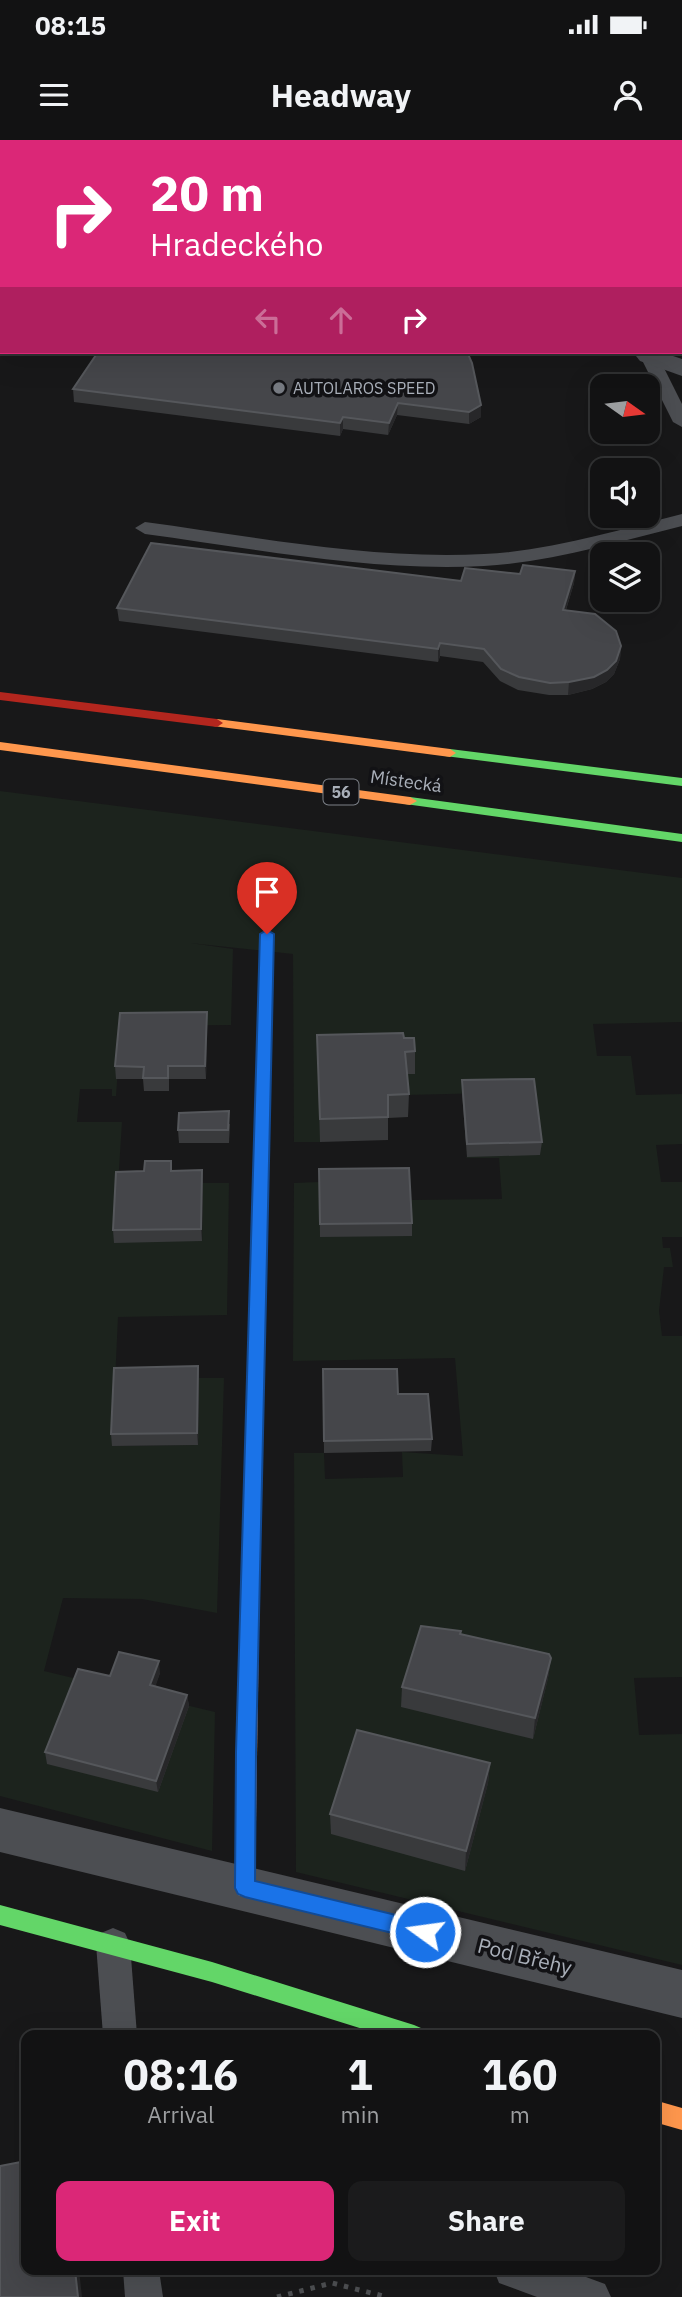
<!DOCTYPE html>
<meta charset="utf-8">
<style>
:root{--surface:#121213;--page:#1b1b1c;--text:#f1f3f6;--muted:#9c9ea0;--line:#313233;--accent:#db2777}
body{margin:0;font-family:"IBM Plex Sans",sans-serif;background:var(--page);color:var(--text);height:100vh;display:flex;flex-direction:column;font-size:26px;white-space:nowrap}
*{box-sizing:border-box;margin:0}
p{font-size:23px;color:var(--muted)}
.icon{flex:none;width:38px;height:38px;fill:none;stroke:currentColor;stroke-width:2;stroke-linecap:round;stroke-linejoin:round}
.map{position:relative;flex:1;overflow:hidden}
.sheet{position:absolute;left:21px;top:1890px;width:639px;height:245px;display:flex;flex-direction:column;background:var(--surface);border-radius:14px;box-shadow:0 7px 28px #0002,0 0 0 2px var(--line)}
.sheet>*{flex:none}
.guide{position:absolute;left:0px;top:0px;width:682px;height:214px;box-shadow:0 7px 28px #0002,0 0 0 2px var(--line);background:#db2777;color:#fff;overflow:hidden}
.needle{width:46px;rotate:104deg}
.controls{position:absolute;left:590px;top:234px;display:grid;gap:14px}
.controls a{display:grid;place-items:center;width:70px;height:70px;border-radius:14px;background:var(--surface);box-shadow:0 7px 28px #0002,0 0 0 2px var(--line);font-size:35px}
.pin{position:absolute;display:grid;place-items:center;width:60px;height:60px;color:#fff;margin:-72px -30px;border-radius:50% 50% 50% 0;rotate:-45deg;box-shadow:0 0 7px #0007}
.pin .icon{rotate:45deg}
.me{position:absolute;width:77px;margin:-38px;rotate:284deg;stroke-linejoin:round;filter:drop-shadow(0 0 5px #0008)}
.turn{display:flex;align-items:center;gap:24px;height:147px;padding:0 35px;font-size:32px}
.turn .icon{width:91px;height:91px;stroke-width:2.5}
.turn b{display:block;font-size:49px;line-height:60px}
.lanes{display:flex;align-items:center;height:66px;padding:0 35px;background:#0003;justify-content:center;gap:35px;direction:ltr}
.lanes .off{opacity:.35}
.eta{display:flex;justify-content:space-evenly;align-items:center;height:119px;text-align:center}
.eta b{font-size:42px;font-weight:800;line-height:49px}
.cta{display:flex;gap:14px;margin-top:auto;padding:14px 35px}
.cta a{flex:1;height:80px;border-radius:14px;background:var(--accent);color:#fff;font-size:28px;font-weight:800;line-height:80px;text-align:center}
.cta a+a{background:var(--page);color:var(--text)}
.status{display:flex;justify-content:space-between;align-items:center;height:49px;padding:0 35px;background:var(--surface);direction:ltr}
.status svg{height:19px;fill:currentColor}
header{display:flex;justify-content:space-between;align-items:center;height:91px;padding:0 35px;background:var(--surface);font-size:32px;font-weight:800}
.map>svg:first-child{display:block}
.green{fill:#1c231d}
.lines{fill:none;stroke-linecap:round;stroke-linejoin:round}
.path{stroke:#4e5053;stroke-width:5;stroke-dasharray:4.5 7;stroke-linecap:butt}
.lane{fill:#4c4e52;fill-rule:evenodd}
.street{fill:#4c4e52;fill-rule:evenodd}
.fast{fill:#63d668;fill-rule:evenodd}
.slow{fill:#ff974d;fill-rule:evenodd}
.jam{fill:#b3261e;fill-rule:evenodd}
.wall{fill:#393a3c}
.shaded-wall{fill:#272729}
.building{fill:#45464a;stroke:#55575b;stroke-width:2}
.route{fill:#1a73e8;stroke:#114b97;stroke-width:2}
.poi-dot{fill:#767a81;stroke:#121215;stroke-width:2.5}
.labels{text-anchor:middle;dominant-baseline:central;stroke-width:7;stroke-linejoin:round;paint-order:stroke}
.far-poi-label{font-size:16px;fill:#a9afb9;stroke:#121215;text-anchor:start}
.shield{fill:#121215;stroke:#7c8088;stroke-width:2}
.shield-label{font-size:16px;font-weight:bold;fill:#a9afb9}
.street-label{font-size:18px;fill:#a9afb9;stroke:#121215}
.near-street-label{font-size:21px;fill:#a9afb9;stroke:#121215}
</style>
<div class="status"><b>08:15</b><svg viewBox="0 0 49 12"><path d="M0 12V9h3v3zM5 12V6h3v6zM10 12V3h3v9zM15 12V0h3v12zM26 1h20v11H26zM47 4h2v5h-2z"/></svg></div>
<header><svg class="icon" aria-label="menu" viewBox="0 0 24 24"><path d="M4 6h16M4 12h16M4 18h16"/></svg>Headway<svg class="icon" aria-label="person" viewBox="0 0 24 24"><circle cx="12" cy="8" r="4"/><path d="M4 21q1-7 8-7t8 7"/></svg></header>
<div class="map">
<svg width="682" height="2157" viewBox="0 0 682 2157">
<rect width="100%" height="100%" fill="#181819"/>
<polygon class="green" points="0,651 682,738 682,882 593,884 597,916 631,916 636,955 682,954 682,1004 656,1005 661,1042 682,1042 682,1097 662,1097 663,1108 670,1108 673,1127 664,1127 659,1171 662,1196 682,1196 682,1537 634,1538 639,1595 682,1594 682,1825 296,1732 294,1313 324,1313 325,1339 403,1337 402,1312 463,1316 455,1218 293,1221 294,1043 319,1042 321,1097 409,1060 502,1059 499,1018 466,1018 532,952 406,955 405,934 414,921 320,1002 294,1002 293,814 190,803 233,809 231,885 121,886 116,956 112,956 112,949 80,949 77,982 122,982 118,1045 202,1101 203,1043 229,1043 227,1175 118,1177 112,1306 197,1305 199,1238 224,1238 217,1473 142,1459 63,1458 44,1531 215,1572 212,1711 0,1656"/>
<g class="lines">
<polyline class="path" points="277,2157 332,2143 387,2157"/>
<g class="lane">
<rect x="681" y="100" width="1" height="10"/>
<polygon points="643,212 653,212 658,216 682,264 682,287 673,282 640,216"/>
<path d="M682,374v12c-65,16 -131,36 -198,40 -113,6 -227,-17 -339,-32l-10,-6 10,-6c112,15 226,38 339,32 67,-3 133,-24 198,-40z"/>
<polygon points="113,1788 125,1793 130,1804 137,1895 103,1895 96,1804 101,1793"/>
<polygon points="123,2130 159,2130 163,2157 125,2157"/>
<polygon points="494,2130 567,2130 605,2144 611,2157 537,2157 499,2143"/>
</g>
<g class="street">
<polygon points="564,0 586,0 587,2 565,2"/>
<rect x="0" y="135" width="2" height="14"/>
<polygon points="639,212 661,212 682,219 682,236 640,221 636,216"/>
<polygon points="0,1668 682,1830 682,1878 0,1712"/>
</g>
<g class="fast">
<polygon points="450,609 682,638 682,646 445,616 444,613"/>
<polygon points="410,657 682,694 682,702 405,664 403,661"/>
<polygon points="267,789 274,794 260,1424 257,1429 251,1432 245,1429 242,1424 260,794"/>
<polygon points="0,1765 212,1822 414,1885 421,1888 424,1895 382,1895 212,1842 0,1785"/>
</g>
<g class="slow">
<polygon points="217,579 450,609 456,613 450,617 213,586 213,580"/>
<polygon points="0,602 410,657 417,661 410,665 0,610"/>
<polygon points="251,1416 257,1419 260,1424 255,1748 252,1755 245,1757 238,1755 235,1748 242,1424 245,1419"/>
<polygon points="654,1960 682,1968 682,1990 654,1982"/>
</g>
<polygon class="jam" points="0,552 217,579 223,583 217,587 0,560"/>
</g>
<g class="wall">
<polygon points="136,0 210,0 183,2 136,2"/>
<polygon points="477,0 517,0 517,2 478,2"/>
<polygon points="61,212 464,212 481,265 481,277 469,284 397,275 388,295 343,289 340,296 74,262 73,249 97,213 61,214"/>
<polygon points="575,431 574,443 566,470 621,506 620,519 614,534 606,542 592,549 568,555 549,555 518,550 500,541 483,522 440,516 438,522 119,481 117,468 461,441 520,434"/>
<polygon points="207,885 206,939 169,939 169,951 144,951 143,939 116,939 115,926"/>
<polygon points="317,895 404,898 415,911 415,934 407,934 409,954 408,977 388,978 388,1000 320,1002"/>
<polygon points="462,940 542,1002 540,1015 467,1017 462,953"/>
<polygon points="230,984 229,1003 179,1003 178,990"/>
<polygon points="171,1021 172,1031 202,1030 202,1101 114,1103 113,1090 144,1031"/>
<polygon points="319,1029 412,1083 412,1096 320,1097"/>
<polygon points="198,1226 199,1238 198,1305 112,1306 111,1294"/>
<polygon points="323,1229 398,1254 432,1299 431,1311 324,1313"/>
<polygon points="460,1495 551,1518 548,1538 533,1599 401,1567 402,1547"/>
<polygon points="160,1533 155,1546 187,1555 189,1566 158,1652 47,1624 45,1612 110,1536"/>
<polygon points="490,1623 488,1643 465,1731 331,1694 330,1674"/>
</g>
<g class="shaded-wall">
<polygon points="398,263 397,275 388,295 389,283"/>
<polygon points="481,265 481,277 469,284 469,272"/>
<polygon points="343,277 343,289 340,296 340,283"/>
<polygon points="575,431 574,443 562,482 563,470"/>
<polygon points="440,503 440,516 438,522 438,509"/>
<polygon points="621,506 620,519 614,534 606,542 592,549 568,555 569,542"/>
<polygon points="207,872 207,885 206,939 205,926"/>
<polygon points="202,1030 203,1043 202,1101 201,1089"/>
<polygon points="198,1226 199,1238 198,1305 197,1293"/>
<polygon points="551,1518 548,1538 533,1599 535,1578"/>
<polygon points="159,1521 160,1533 152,1557 150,1545"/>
<polygon points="187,1555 189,1566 158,1652 156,1641"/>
<polygon points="490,1623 488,1643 465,1731 466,1711"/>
<polygon points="75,2130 79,2130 82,2157 78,2157"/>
</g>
<g class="building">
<polygon points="12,0 46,0 47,2 12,2"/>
<polygon points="98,212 464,212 468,214 472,223 481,265 469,272 398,263 389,283 343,277 340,283 73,249"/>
<polygon points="151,403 461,441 465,428 520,434 523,425 575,431 563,470 595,474 616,491 621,506 616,521 607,530 594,537 569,542 550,543 519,537 501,529 484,509 440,503 438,509 117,468"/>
<polygon points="207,872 205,926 168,926 168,938 143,938 144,927 115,926 120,873"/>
<polygon points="403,893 404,898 414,898 415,911 405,912 409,954 388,955 388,977 320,979 317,895"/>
<polygon points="534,939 542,1002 467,1004 462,940"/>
<polygon points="229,971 228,990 178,990 179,973"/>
<polygon points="145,1021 171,1021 171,1031 202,1030 201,1089 113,1090 116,1032 144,1031"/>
<polygon points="409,1028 412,1083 320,1084 319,1029"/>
<polygon points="198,1226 197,1293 111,1294 114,1228"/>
<polygon points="323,1229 397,1229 398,1254 428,1254 432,1299 324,1301"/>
<polygon points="421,1486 461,1491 460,1494 549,1514 551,1518 535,1578 402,1547"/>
<polygon points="119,1512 159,1521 150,1545 187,1555 156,1641 45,1612 78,1529 110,1536"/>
<polygon points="357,1590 490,1623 466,1711 330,1674"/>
<polygon points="26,2021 26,2130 75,2130 78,2157 0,2157 0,2026"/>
</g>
<polygon class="route" points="267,790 274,794 256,1612 255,1741 425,1782 432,1785 435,1792 432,1799 425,1801 245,1757 238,1754 235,1748 236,1612 260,794"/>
<circle class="poi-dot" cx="279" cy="248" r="7"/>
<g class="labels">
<g class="far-poi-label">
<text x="293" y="248">AUTOLAROS SPEED</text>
</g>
<rect class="shield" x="323.5" y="639.5" width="35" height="25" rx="5"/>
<g class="shield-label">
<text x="341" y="652">56</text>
</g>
<g class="street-label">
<text transform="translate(406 641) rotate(8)">Místecká</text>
</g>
<g class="near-street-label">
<text transform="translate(525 1816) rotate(14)">Pod Břehy</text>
</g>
</g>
</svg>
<div class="controls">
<a><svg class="needle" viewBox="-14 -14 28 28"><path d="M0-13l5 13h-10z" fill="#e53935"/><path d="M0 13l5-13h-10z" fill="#9c9ea0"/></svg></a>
<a><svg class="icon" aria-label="sound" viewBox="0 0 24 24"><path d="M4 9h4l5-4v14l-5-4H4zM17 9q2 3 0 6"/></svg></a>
<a><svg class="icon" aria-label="layers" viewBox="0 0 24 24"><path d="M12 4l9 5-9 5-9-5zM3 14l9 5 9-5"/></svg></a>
</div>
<div class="pin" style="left:267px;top:794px;background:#d93025"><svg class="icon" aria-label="arrive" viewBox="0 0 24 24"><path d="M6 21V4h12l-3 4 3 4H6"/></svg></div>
<svg class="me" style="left:425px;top:1792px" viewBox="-20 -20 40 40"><circle r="17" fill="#1a73e8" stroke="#fff" stroke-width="3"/><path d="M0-11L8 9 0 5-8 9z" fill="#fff"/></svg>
<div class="guide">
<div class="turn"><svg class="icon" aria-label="right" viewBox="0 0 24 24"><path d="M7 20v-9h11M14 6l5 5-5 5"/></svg><div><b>20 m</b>Hradeckého</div></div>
<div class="lanes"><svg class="icon off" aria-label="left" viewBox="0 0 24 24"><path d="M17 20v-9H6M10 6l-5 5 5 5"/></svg><svg class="icon off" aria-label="ahead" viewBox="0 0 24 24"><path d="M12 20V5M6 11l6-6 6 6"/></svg><svg class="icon" aria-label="right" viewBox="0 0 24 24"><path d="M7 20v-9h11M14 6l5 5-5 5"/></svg></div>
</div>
<section class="sheet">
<div class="eta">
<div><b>08:16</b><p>Arrival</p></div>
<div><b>1</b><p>min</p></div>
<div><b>160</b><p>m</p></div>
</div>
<div class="cta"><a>Exit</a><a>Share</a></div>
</section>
</div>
